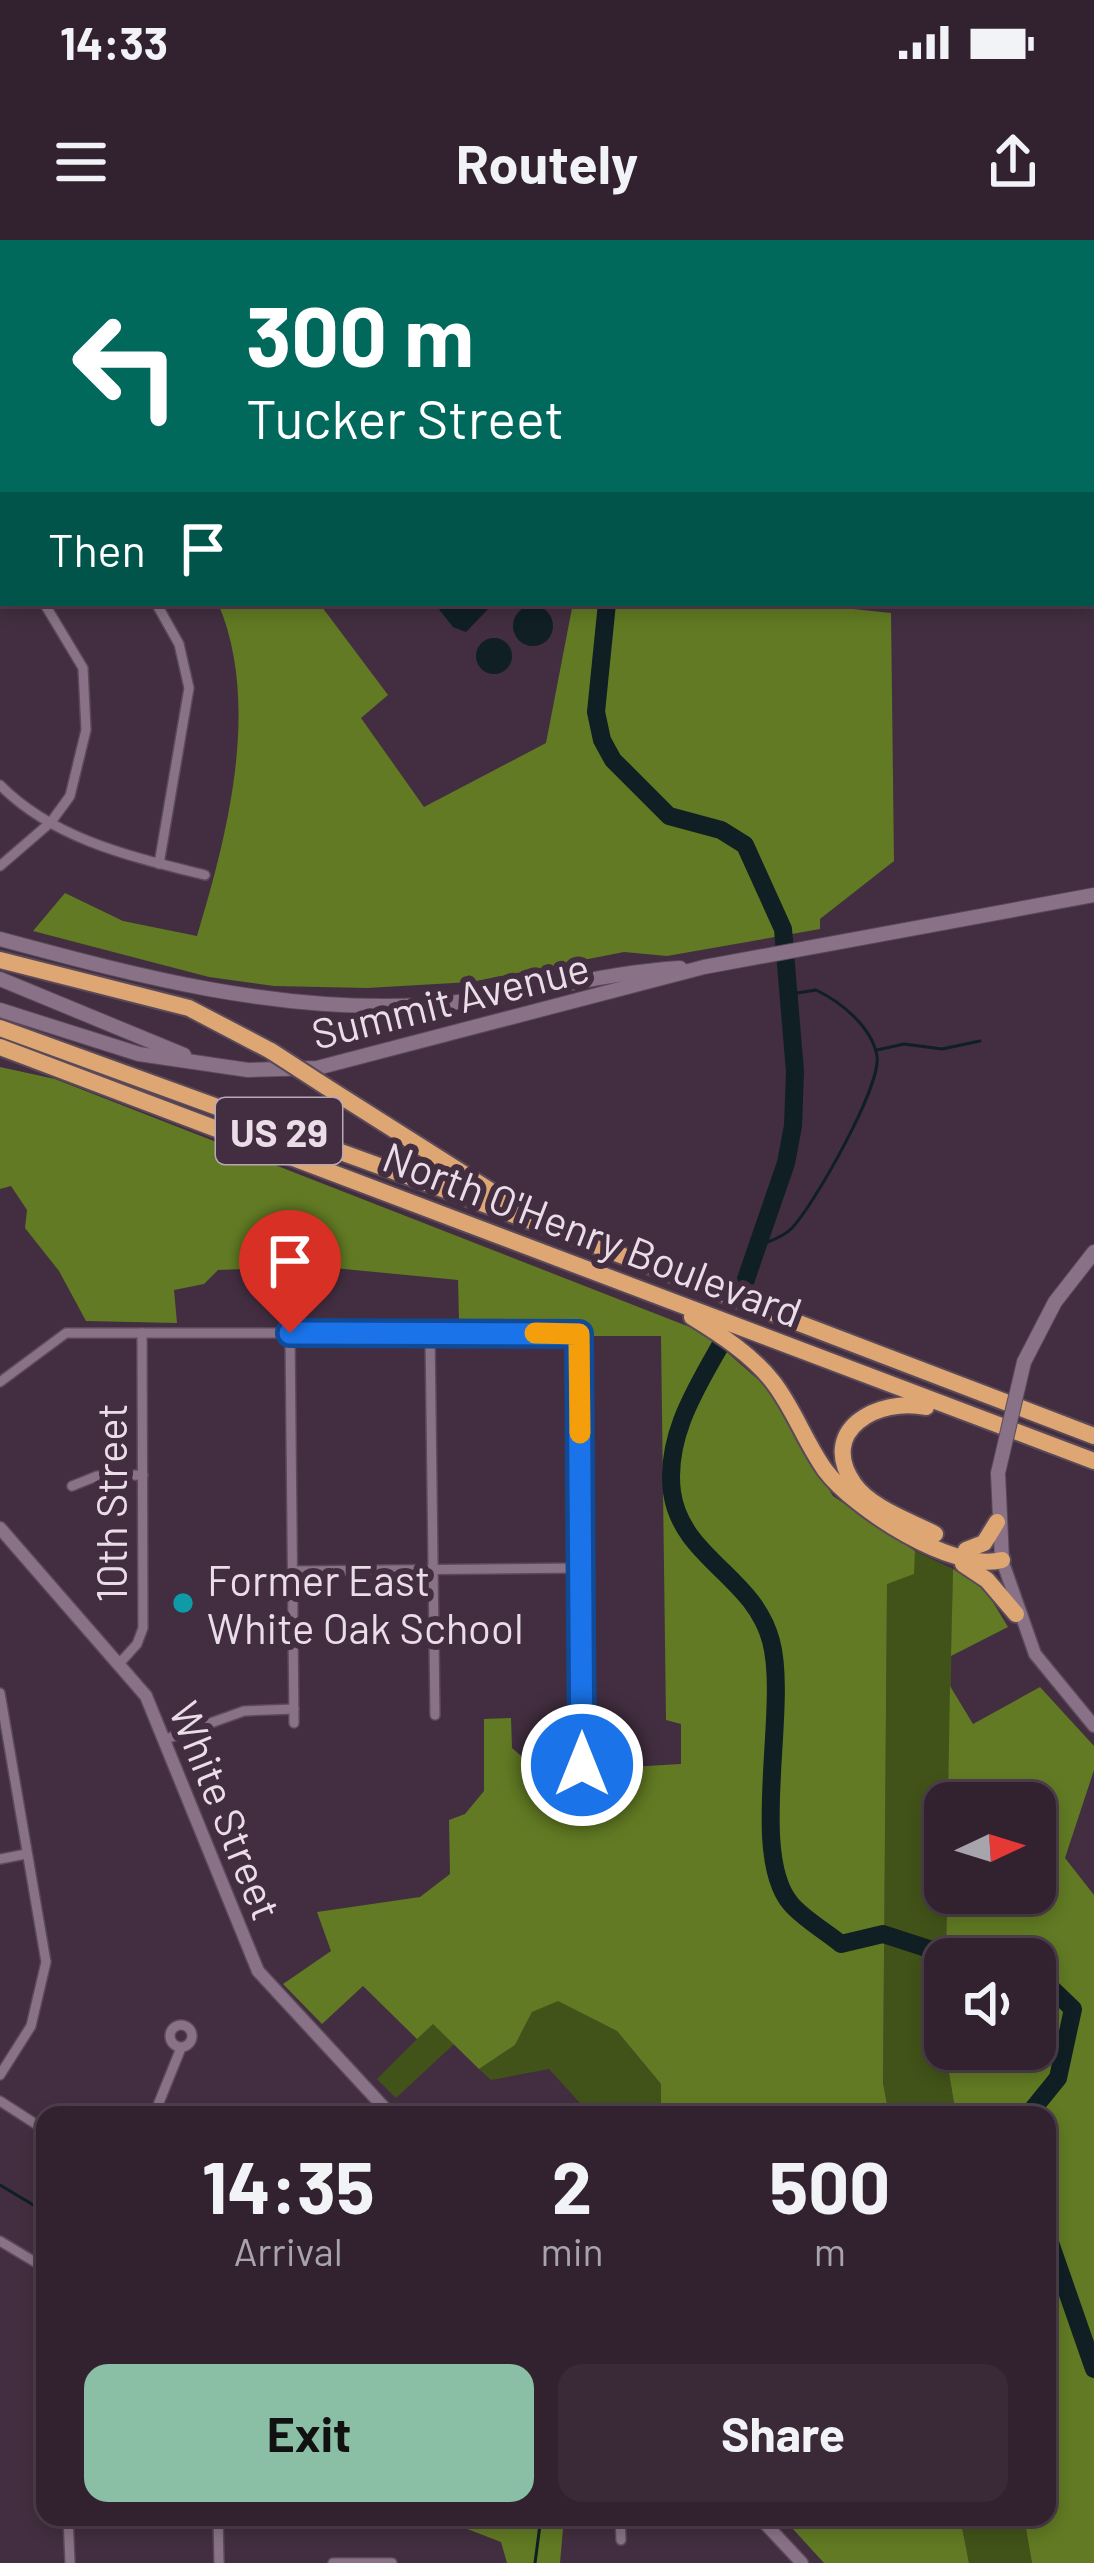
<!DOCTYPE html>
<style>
:root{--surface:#322230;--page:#3a2a38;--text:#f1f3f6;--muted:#a8a4ab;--line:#4d3f4c;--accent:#8abfa5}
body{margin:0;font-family:Barlow,sans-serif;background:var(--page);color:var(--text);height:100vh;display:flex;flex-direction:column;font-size:45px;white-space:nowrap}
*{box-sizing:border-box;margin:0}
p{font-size:39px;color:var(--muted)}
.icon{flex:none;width:66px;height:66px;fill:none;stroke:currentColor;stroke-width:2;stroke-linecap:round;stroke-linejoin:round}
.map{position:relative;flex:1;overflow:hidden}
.side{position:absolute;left:36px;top:1866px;width:1020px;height:420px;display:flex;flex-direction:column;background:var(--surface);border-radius:24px;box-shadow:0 6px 18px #0003,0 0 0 3px var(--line)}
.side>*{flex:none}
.banner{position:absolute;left:0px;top:0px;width:1095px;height:366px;box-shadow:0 6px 18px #0003,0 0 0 3px var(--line);background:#00695c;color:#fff;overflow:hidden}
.needle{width:78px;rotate:86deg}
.fabs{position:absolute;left:924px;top:1542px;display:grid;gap:24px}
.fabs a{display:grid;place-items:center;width:132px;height:132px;border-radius:24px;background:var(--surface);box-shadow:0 6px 18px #0003,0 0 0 3px var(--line);font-size:60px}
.pin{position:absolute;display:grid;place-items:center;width:102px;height:102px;color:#fff;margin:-123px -51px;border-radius:50% 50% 50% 0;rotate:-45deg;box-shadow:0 0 12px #0007}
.pin .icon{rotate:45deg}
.me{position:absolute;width:132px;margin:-66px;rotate:0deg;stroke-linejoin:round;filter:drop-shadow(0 0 9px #0008)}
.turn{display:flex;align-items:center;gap:42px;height:252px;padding:0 48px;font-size:54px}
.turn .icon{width:156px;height:156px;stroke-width:2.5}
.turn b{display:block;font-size:84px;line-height:102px}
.then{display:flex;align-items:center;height:114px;padding:0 48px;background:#0003;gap:24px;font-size:45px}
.eta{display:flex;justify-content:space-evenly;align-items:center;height:204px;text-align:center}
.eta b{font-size:72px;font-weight:700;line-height:84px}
.action{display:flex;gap:24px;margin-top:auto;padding:24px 48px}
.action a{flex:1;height:138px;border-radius:24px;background:var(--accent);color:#111;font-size:48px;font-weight:700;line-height:138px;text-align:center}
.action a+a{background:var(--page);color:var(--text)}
.status{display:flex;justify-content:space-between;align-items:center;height:84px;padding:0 60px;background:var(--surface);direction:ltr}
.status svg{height:33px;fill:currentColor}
header{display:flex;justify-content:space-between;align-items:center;height:156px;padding:0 48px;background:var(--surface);font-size:54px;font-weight:700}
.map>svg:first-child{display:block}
.green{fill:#415318}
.forest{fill:#617a23}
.water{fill:#0f1f24}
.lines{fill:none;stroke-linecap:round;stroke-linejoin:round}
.stream{stroke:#0f1f24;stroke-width:3}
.river{stroke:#0f1f24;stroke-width:18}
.minor-casing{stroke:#5a4a59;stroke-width:12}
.tertiary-casing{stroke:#5a4a59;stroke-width:15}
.secondary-casing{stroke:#5a4a59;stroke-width:16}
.motorway-casing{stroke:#5a4a59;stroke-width:20}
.minor{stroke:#897287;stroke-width:9}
.tertiary{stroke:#897287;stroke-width:12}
.secondary{stroke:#897287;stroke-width:14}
.motorway{stroke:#dda673;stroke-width:16}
.secondary-bridge-casing{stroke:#5a4a59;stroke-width:16;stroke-linecap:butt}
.motorway-bridge-casing{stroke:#5a4a59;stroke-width:20;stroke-linecap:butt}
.secondary-bridge{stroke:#897287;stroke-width:14}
.motorway-bridge{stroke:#dda673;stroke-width:16}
.route-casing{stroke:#114b97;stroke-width:30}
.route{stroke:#1a73e8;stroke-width:21}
.slow{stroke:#f59e0b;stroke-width:21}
.culture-dot{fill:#0f9aa8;stroke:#422e40;stroke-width:4.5}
.labels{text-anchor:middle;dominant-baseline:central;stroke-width:12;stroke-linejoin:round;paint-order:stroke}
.shield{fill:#422e40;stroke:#b8a8b6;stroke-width:3}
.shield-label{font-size:39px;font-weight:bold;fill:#eadde8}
.street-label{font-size:42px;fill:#eadde8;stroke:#422e40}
.poi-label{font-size:42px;fill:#eadde8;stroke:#422e40;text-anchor:start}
</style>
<div class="status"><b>14:33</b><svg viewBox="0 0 49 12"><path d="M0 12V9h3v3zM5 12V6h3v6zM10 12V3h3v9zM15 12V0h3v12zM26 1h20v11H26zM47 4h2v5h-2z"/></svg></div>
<header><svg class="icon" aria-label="menu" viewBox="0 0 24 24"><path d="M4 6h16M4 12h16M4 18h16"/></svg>Routely<svg class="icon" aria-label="share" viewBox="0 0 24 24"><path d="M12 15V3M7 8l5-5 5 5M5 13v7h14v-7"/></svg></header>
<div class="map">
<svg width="1094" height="2323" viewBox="0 0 1094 2323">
<rect width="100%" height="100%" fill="#422e40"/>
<g class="green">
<polygon points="915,1311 953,1329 944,1804 956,1875 889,1875 883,1843 887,1343 913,1334"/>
<polygon points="557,1760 617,1791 661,1844 661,1863 644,1875 591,1875 549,1829 491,1840 479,1829 515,1805 532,1772"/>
<polygon points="433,1783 454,1804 396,1858 377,1839"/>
<polygon points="960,2277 1024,2277 1032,2323 969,2323"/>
</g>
<g class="forest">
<path d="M218,363h101l69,92 -27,23 63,89 122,-64 27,-140h224l94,10 3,248 -74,58v10l-153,27 -43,-4 -153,30 -104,6 -93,-2 -65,-9 -176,-46 32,-38 58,28 74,15c31,-103 64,-232 21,-333z"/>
<polygon points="0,827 55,839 705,1093 769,1149 833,1256 915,1311 914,1334 887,1344 883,1843 889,1875 644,1875 661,1863 661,1844 617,1791 558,1761 532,1772 515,1805 479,1829 433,1784 417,1799 363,1746 322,1784 283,1744 331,1711 317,1672 420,1657 450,1634 449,1580 465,1574 484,1551 484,1479 511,1478 512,1508 527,1521 529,1552 576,1551 577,1530 681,1524 681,1484 666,1480 661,1096 591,1096 578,1081 459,1081 458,1040 313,1026 218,1030 204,1044 174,1050 177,1083 86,1081 59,1031 25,988 27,970 11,946 0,949"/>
<polygon points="953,1329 985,1349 1008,1387 951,1416"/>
<polygon points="950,1446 973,1484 1040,1447 1094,1506 1094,1530 1065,1618 1094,1655 1094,2323 1032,2323 1024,2277 1047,2277 1047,1875 956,1875 945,1809 1035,1809 1035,1719 946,1719 947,1653 1035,1653 1035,1563 948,1563"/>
<polygon points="436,2277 564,2277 560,2323 507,2323 501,2302"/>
<polygon points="782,2277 960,2277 969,2323 824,2323"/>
</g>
<g class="water">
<polygon points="434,363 490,363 491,366 466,392 453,387"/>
<circle cx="533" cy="386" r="20"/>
<circle cx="494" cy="416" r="18"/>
</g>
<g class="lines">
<g class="stream">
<polyline points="1092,346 1094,346"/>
<polyline points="877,810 904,804 942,809 980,801"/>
<path d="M758,1006c11,-5 24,-8 33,-17 22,-22 91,-144 86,-173 -5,-29 -36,-54 -61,-66l-25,4"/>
<polyline points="0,1945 45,1972"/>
<polyline points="535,2323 541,2277"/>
</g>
<g class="river">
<polyline points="407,0 408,3"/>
<polyline points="607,363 596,472 602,500 613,520 669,576 721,590 745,605 783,689 795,831 793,886 786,923 745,1042"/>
<path d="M720,1106c-25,44 -55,92 -48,146 9,66 82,84 99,149 18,66 -23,213 20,263 13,15 34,27 50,40l42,-10 77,25"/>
<polyline points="1028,1875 1058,1838 1073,1769 1051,1748 1035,1743"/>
<polyline points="1047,1994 1094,2129"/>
</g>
<defs>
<g id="minor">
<polyline points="0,190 3,192"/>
<polyline points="0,308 3,310"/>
<polyline points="156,363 179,404 189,448 159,624"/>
<path d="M0,545c54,55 133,72 205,90"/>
<polyline points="0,626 51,582 70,556 86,490 83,428 44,363"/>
<polyline points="290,1093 294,1483"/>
<polyline points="430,1093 435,1475"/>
<polyline points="0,1142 66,1093 579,1093 582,1525"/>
<polyline points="72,1246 97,1236 143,1235"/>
<polyline points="292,1331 581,1328"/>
<polyline points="118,1425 137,1404 143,1388 142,1093"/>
<polyline points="0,1453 46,1722 31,1786 0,1835"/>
<polyline points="166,1499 244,1471 294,1469"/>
<polyline points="0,1619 26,1614"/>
<circle cx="181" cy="1796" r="11"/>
<polyline points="0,1861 45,1890"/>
<polyline points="154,1875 181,1808"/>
<polyline points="0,2001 45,2028"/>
<polyline points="68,2277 70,2323"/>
<polyline points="218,2277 219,2323"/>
<polyline points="620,2277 621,2300"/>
<polyline points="333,2323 392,2323"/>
</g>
<g id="tertiary">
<polyline points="0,1288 146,1456 258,1731 391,1875"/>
<polyline points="1002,1320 1035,1414 1094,1486"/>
<polyline points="759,2277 802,2323"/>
</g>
<g id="secondary">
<path d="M0,699c141,38 277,74 425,66 86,-5 170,-32 255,-37"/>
<polyline points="0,739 184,815"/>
<polyline points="0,770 139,814 248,830 317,828 704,727 1094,655"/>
<polyline points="1024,1122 1055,1062 1094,1012"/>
<polyline points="998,1233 1002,1320"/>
</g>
<g id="motorway">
<polyline points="0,720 189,768 271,811"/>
<polyline points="0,788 558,991 1094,1196"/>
<polyline points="0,807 1094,1221"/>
<polyline points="325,846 516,967"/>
<path d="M692,1077c29,18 60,38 81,65 21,27 32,60 52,88 29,39 129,103 177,90"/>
<path d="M926,1167c-48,-10 -109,23 -72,77 17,24 56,37 81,50"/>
<polyline points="966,1310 984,1303 997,1282"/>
<polyline points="963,1324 987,1340 1016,1374"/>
</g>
</defs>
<use href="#minor" class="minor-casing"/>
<use href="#tertiary" class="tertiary-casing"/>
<use href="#secondary" class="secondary-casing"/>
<use href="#motorway" class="motorway-casing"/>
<use href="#minor" class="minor"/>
<use href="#tertiary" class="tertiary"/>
<use href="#secondary" class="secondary"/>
<use href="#motorway" class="motorway"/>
<defs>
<polyline id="secondary-bridge" points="998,1233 1024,1122"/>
<polyline id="motorway-bridge" points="271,811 325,846"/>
</defs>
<use href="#secondary-bridge" class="secondary-bridge-casing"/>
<use href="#motorway-bridge" class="motorway-bridge-casing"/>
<use href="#secondary-bridge" class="secondary-bridge"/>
<use href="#motorway-bridge" class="motorway-bridge"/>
</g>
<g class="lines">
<defs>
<polyline id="route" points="290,1093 579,1094 582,1525"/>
</defs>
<use href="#route" class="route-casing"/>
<use href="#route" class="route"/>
<polyline class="slow" points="535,1093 579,1094 580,1193"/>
</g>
<circle class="culture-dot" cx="183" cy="1363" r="12"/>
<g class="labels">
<rect class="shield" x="216" y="858" width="126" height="66" rx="9"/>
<g class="shield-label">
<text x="279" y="891">US 29</text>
</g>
<g class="street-label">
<text transform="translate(450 759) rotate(-14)">Summit Avenue</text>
<text transform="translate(593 993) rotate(21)">North O'Henry Boulevard</text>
<text transform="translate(110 1263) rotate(-90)">10th Street</text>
<text transform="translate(227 1570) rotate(68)">White Street</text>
</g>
<g class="poi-label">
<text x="207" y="1339">Former East<tspan x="207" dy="48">White Oak School</tspan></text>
</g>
</g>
</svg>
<div class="fabs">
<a><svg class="needle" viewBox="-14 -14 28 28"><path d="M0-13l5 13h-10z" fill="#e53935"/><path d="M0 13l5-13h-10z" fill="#a8a4ab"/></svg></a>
<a><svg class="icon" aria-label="sound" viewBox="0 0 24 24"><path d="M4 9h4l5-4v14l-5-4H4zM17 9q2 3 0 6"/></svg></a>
</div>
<div class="pin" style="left:290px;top:1093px;background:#d93025"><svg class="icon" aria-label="arrive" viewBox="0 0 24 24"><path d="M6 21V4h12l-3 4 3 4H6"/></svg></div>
<svg class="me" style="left:582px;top:1525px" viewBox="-20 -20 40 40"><circle r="17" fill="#1a73e8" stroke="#fff" stroke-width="3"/><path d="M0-11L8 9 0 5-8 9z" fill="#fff"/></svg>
<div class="banner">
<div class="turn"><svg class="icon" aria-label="left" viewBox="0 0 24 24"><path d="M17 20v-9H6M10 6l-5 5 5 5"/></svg><div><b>300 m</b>Tucker Street</div></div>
<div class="then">Then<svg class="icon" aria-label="arrive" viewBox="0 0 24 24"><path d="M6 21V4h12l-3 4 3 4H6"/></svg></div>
</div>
<section class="side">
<div class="eta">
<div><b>14:35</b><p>Arrival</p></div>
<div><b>2</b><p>min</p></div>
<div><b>500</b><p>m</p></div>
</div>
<div class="action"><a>Exit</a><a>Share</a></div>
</section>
</div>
